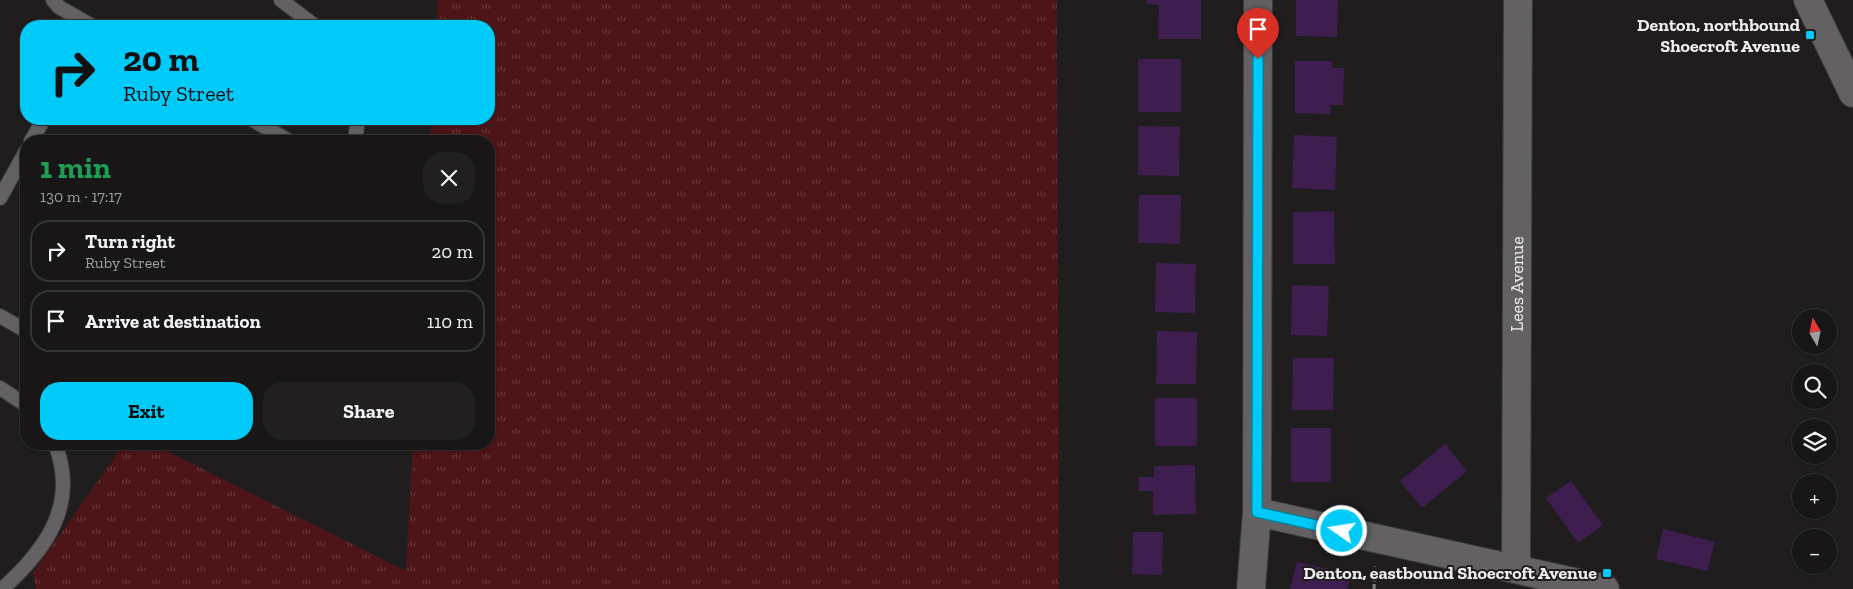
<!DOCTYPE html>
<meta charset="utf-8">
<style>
:root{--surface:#181617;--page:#211f20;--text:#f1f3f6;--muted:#9f9fa1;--line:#363536;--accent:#00cbf8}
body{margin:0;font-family:"Zilla Slab",serif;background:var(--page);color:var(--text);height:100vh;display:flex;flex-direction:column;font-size:19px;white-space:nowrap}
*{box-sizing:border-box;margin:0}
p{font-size:16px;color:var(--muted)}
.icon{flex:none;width:28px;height:28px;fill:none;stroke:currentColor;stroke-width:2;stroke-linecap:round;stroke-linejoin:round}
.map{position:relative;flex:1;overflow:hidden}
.side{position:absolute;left:20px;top:135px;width:475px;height:315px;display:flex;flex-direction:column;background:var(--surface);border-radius:20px;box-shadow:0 1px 4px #0004,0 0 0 1px var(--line)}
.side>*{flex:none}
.top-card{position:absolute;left:20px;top:20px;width:475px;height:105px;border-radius:20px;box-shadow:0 1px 4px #0004,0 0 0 1px var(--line);background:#00cbf8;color:#111;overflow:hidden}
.needle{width:32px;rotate:351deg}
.fabs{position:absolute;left:1792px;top:309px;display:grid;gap:10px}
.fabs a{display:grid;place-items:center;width:45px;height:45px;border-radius:50%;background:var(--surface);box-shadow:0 1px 4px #0004,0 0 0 1px var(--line);font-size:25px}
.pin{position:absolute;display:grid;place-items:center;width:42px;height:42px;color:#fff;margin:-51px -21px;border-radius:50% 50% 50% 0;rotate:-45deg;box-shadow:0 0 5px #0007}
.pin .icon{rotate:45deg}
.me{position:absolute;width:55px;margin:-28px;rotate:283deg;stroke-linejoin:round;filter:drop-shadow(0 0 4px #0008)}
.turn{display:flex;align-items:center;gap:18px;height:105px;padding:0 20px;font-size:22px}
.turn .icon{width:65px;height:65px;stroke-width:2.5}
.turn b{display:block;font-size:35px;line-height:42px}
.round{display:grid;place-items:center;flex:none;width:52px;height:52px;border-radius:20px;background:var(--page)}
.head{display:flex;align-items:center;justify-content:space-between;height:85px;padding:0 20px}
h1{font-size:30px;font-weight:800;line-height:38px;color:#1e9e55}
.cta{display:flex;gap:10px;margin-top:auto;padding:10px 20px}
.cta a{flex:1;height:58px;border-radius:20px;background:var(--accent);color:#111;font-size:20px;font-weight:800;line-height:58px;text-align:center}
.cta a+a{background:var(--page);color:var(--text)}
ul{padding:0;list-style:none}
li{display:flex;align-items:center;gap:15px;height:62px;margin:0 10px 8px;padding:0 10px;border:2px solid var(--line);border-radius:20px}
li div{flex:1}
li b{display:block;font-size:19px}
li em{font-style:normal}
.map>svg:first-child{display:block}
.grass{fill:url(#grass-tufts)}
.building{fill:#3e1e4f}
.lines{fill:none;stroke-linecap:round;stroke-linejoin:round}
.lane-casing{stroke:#3c3a3b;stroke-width:16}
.street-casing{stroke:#3c3a3b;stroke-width:30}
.path{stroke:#7f7d7e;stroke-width:3;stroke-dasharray:5 2.5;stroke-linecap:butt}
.lane{stroke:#646163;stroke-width:14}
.street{stroke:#646163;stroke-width:28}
.route-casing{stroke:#0084a1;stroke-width:12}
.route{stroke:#00cbf8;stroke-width:9}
.poi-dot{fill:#00cbf8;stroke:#201d1f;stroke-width:2}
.labels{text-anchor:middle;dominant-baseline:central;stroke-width:4;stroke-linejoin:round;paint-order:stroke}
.poi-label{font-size:18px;font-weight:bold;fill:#efedee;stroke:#201d1f;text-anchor:end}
.street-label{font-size:18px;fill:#efedee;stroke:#201d1f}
</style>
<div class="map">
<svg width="1853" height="589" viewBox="0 0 1853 589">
<defs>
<pattern id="grass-tufts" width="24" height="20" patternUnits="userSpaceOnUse" patternTransform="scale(1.25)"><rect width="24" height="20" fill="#4d1518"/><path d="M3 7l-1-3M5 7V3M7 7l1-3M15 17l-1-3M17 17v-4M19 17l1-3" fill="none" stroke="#67373a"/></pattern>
</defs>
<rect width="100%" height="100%" fill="#201d1f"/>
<polygon class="grass" points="438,0 1057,0 1059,589 36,589 33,573 124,444 153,444 406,571 413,444 489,444 489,141 430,141 431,119 489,119 489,26 437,26"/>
<g class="building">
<polygon points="1147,0 1201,0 1201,39 1158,39 1159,5 1147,4"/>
<polygon points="1296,0 1338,0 1337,37 1296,36"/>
<rect x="1138" y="59" width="43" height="53"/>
<polygon points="1295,61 1332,61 1332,68 1344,68 1343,105 1330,105 1331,114 1295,113"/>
<polygon points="1138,126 1180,127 1179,176 1138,175"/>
<polygon points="1294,135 1337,137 1335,190 1292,188"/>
<polygon points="1139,195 1181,195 1180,244 1138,243"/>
<polygon points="1334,211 1335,264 1293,264 1293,212"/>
<polygon points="1156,263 1196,264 1195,313 1155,312"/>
<polygon points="1292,285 1329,286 1327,336 1291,335"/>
<polygon points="1157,331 1197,332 1196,384 1156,384"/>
<polygon points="1293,358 1334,358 1333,410 1292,410"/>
<rect x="1155" y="398" width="42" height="48"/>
<rect x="1291" y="428" width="40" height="54"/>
<polygon points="1445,444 1467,471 1422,508 1400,481"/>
<polygon points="1195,465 1196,514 1153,515 1153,491 1139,491 1139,477 1154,477 1154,466"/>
<polygon points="1571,481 1603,525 1578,543 1546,498"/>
<polygon points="1663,529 1715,542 1707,571 1656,559"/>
<polygon points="1133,532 1163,532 1162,575 1132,574"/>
<polygon points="1297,562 1351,574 1347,589 1290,589"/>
</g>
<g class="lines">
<defs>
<g id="lane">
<polyline points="53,0 59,7 92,26"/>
<polyline points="281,0 315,26"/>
<polyline points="251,119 289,141"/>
<polyline points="31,141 44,119"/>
<polyline points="355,141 358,119"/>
<polyline points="0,198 26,151"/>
<polyline points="0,316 26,331"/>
<polyline points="0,388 26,405"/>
<path d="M2,589c44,-39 77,-85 53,-145"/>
</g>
<g id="street">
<polyline points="1808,0 1853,93"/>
<polyline points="1257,512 1605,589"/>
<path id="s1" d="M1516,569l2,-569"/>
<polyline points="1251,589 1257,512 1258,0"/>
</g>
</defs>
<use href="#lane" class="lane-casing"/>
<use href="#street" class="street-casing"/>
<polyline class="path" points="1374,589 1375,566"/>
<use href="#lane" class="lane"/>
<use href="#street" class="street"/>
</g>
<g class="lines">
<defs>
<polyline id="route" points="1258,59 1257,512 1342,531"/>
</defs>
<use href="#route" class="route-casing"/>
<use href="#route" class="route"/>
</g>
<g class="poi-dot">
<rect x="1805" y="30" width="10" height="10" rx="2.5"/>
<rect x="1602" y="568" width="10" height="10" rx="2.5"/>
</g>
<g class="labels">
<g class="poi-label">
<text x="1800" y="25">Denton, northbound<tspan x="1800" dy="21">Shoecroft Avenue</tspan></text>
<text x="1597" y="573">Denton, eastbound Shoecroft Avenue</text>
</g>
<g class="street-label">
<text stroke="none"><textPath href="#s1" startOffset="285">Lees Avenue</textPath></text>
</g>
</g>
</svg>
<div class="fabs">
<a><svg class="needle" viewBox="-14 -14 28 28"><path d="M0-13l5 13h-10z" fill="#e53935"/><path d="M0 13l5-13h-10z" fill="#9f9fa1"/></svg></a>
<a><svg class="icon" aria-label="search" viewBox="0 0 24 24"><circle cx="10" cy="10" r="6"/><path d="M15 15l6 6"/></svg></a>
<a><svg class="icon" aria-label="layers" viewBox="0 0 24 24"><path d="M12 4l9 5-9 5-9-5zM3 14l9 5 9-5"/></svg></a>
<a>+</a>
<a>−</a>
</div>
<div class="pin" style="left:1258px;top:59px;background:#d93025"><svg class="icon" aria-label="arrive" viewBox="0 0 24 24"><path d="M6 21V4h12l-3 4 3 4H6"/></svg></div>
<svg class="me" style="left:1342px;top:531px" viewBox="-20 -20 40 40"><circle r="17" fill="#00cbf8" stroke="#fff" stroke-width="3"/><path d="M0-11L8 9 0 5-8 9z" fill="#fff"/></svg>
<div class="top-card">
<div class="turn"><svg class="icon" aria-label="right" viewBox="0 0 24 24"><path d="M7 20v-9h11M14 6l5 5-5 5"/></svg><div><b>20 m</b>Ruby Street</div></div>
</div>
<section class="side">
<div class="head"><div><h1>1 min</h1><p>130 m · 17:17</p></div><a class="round"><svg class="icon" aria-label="close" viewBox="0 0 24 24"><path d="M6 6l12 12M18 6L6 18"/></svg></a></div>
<ul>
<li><svg class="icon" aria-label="right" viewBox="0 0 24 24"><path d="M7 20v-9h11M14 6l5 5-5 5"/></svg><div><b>Turn right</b><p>Ruby Street</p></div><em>20 m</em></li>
<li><svg class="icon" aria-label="arrive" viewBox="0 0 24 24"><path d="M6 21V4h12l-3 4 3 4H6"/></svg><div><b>Arrive at destination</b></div><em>110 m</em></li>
</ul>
<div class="cta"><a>Exit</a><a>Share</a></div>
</section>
</div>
